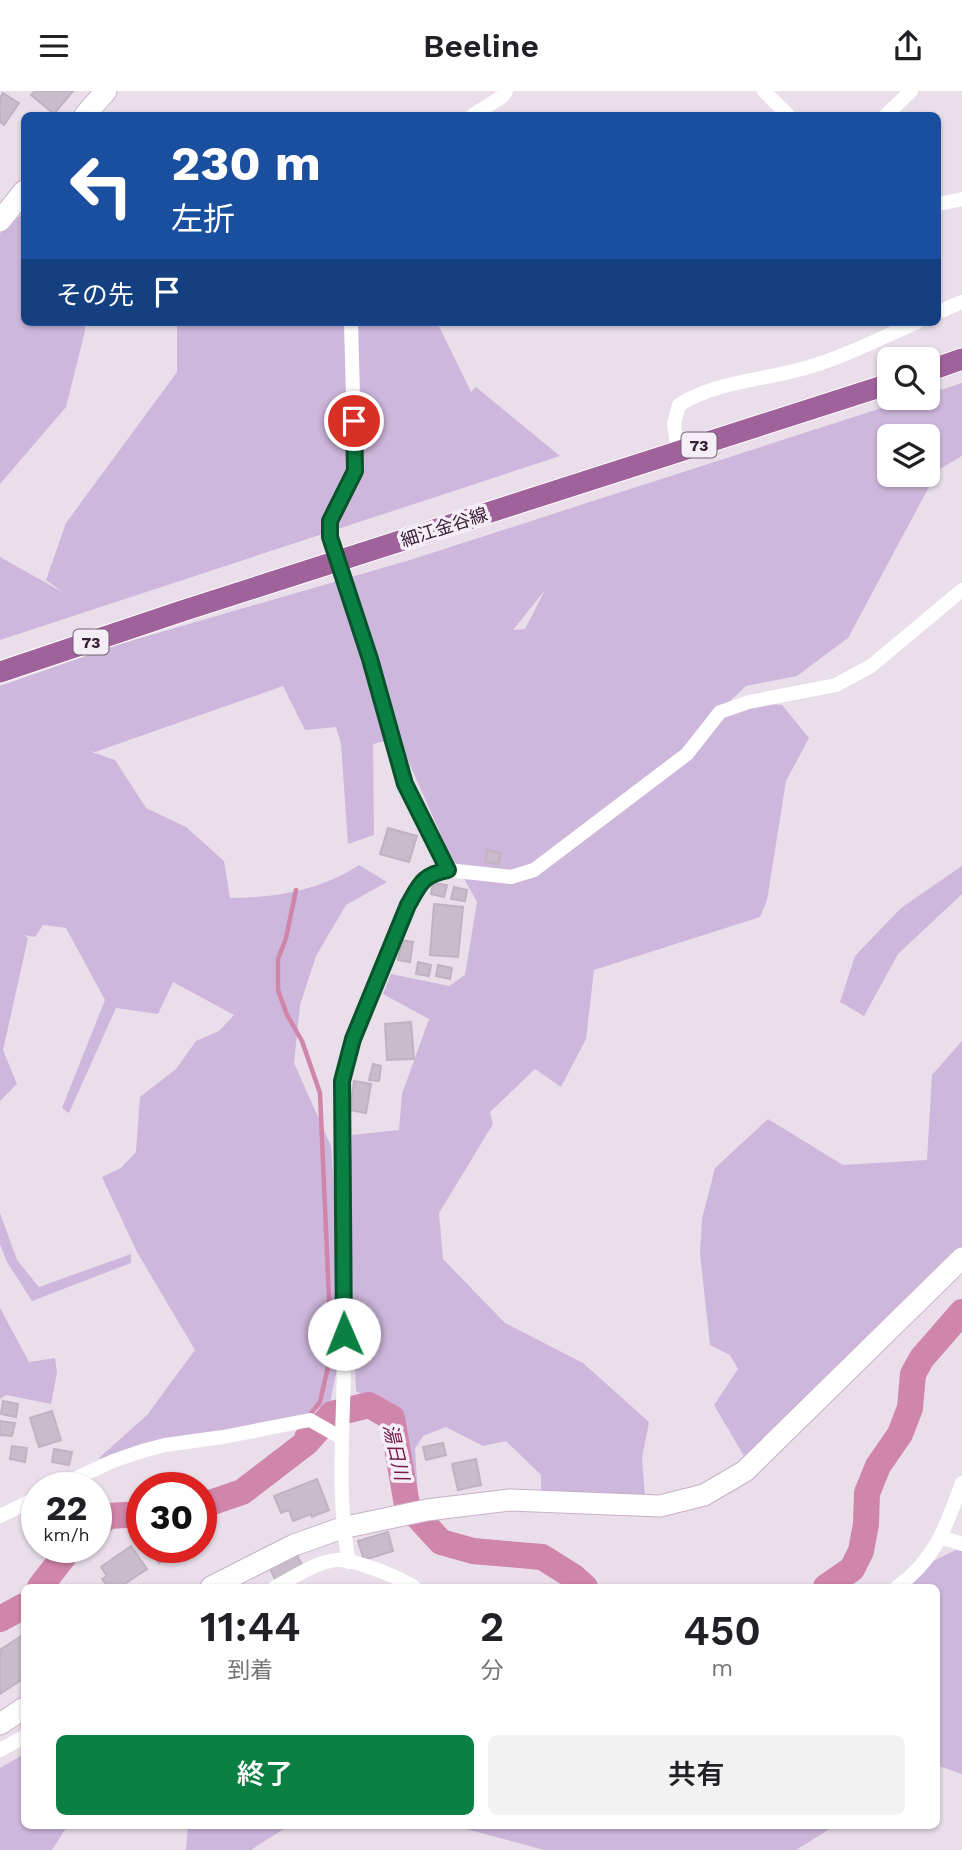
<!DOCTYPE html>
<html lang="ja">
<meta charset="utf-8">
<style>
:root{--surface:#fff;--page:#f2f2f2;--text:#202124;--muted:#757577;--accent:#0b8043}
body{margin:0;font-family:"Work Sans","Noto Sans JP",sans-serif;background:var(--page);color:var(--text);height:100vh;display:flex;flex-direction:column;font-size:26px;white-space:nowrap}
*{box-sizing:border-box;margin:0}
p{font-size:23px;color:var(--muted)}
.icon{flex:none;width:38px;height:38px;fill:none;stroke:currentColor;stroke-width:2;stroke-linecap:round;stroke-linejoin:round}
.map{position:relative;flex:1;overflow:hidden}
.sheet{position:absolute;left:21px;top:1493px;width:919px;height:245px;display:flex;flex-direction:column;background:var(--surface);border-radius:10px;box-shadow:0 2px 5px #0004}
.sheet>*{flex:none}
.top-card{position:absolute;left:21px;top:21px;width:920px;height:214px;border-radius:10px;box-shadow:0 2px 5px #0004;background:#1a4fa0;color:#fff;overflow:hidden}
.buttons{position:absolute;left:877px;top:256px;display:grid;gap:14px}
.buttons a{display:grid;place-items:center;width:63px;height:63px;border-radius:10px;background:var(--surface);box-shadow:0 2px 5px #0004;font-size:35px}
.speed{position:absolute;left:21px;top:1381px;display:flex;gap:14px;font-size:35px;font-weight:700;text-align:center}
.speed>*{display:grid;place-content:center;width:91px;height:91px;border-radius:50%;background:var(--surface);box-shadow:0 2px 5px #0004;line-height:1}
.speed small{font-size:18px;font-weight:400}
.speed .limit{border:10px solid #d22;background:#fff;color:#111}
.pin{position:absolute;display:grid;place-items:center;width:60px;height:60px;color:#fff;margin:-30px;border:4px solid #fff;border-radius:50%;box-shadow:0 2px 7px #0007}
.me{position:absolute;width:77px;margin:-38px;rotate:359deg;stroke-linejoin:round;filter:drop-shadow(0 0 5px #0008)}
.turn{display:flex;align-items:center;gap:24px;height:147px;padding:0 35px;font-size:32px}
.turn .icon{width:91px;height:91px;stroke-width:2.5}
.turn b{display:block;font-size:49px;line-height:60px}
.then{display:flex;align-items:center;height:66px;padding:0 35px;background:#0003;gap:14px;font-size:26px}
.eta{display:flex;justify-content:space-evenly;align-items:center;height:119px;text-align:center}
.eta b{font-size:42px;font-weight:600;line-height:49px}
.cta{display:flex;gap:14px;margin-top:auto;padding:14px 35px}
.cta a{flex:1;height:80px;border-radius:10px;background:var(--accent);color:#fff;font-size:28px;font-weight:600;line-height:80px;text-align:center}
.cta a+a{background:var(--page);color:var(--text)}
header{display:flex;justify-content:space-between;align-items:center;height:91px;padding:0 35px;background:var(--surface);font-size:32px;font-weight:600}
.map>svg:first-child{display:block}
.green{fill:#ceb7dc;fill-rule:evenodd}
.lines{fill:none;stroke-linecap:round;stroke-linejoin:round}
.stream{stroke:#d085aa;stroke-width:4.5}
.river{stroke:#d085aa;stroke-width:26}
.building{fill:#c9bbca;stroke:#c2b1c3;stroke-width:2}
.secondary-casing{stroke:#c9b1ca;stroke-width:23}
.primary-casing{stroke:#fff;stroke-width:23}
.street{stroke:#fff;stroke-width:14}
.secondary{stroke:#fff;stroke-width:21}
.primary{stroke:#a0629a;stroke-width:21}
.primary-bridge-casing{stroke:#fff;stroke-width:23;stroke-linecap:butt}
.primary-bridge{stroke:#a0629a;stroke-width:21}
.route-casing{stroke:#07532c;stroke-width:18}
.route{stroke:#0b8043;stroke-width:12}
.labels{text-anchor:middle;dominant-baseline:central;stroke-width:7;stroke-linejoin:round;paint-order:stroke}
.shield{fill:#f5eef7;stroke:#725e71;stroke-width:2}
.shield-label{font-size:16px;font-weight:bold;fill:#3a2037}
.street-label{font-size:18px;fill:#3a2037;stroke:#f5eef7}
.water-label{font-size:19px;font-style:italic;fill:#751a46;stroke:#f5eef7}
</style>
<header><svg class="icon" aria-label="menu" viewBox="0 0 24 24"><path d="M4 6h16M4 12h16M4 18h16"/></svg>Beeline<svg class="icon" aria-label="share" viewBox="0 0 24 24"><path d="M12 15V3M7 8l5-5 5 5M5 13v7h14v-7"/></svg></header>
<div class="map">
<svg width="962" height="1759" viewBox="0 0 962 1759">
<rect width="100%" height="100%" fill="#e9deea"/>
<g class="green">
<polygon points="24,123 24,231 85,231 85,240 66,316 0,393 0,143 13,129"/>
<polygon points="177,231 437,231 471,301 476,296 560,365 0,549 0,466 64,502 46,489 66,432 177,281"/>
<path d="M962,292v73l-24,14 -90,168 -51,38 -51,10 -16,15 52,4 27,33 -23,43 -19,119 -7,17 -166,53 -8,69 -25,48 -26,-18 -45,43 3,12 -54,89 4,46 62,64 78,40 66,59 -7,36 3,40 -104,-7v-16l-35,-34 -23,5 -37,-19 -23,9 -8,13 3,45 -9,-11 -15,-70 -38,-22 -6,-199 2,-57 47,-5 3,-36 27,-75 -46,-25 8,-20 58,12 16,-11 12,-73 -31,-56 -48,-108 -25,6 1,91 -26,9 -7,-100 -5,-17 -31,3 -22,-44 -188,66 -6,-1 26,9 31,48 40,19 38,34 6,37c44,0 92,-8 129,-33l28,17 -41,23 -30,51 -16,49 -6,58 37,83 13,188 -14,69 -44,21 -188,35 49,-44 48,-65 -58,-98 -35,-75 19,-9 15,-16 4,-55 36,-28 20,-28 23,-10 15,-16 -61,-33 -15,32 -42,-6 -47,105 -7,-5 43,-108 -39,-72 -23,-3 -8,12 -11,-2 4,3 -25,112 14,34 -17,17v-415l120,-42 290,-84 506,-163h12v-3zM889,345h39v38h-39zM545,499l-20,39 -11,1h-1z"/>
<polygon points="962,775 962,803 898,863 864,925 840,911 855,865 901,817"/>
<polygon points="962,950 962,1158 911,1202 855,1265 744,1365 714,1314 738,1278 730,1264 710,1254 700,1162 702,1128 715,1077 768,1028 843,1074 927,1069 932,984"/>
<polygon points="0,1122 17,1169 39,1196 131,1163 131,1172 32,1210 7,1171 0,1153"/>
<polygon points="0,1217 29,1271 55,1267 57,1282 51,1313 6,1304 0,1308"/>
<polygon points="962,1456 962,1683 936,1674 936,1496 896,1496 925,1474"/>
<polygon points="24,1663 24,1734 68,1734 52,1759 0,1759 0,1677"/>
<polygon points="188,1734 290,1734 251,1759 186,1759"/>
<polygon points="451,1734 836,1734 796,1759 544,1759"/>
</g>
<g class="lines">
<g class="stream">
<polyline points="296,799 286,847 278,868 278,899 287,924 302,950 320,1002 329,1208 329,1271 320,1311 309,1325"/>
<polyline points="302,1335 297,1343 306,1352"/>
</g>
<g class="river">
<polyline points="201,1415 242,1401 306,1352 332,1323 369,1314 392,1327 407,1414 441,1451 473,1460 542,1466 574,1486 585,1496"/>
<polyline points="96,1434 109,1425 142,1423"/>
<polyline points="40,1496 71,1456"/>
<polyline points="826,1496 852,1478 861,1460 866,1433 867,1402 878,1375 900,1343 910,1317 913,1283 922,1267 962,1221"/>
<polyline points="0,1528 24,1515"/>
</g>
</g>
<g class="building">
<polygon points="35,0 73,0 54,23 31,4"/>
<polygon points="3,2 19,12 4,34 0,31 0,7"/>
<polygon points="388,737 417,745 409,771 380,763"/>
<polygon points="487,759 501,762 498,773 485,771"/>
<polygon points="433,792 447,794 444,806 431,803"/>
<polygon points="454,796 467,799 465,810 451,808"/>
<polygon points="434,813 463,816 458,866 430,864"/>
<polygon points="402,849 413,851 410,871 398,869"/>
<polygon points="418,871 431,874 429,885 416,883"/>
<polygon points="438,874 452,877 450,888 436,885"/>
<polygon points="411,931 414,968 387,969 385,933"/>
<polygon points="373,973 381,975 379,990 369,989"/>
<polygon points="354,990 371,993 366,1022 350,1019"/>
<polygon points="3,1310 18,1313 16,1326 1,1323"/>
<polygon points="52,1320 61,1349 39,1356 30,1327"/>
<polygon points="0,1330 15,1332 12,1345 0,1344"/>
<polygon points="443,1352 446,1364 426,1369 423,1356"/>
<polygon points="12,1355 27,1357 25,1371 10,1368"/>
<polygon points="54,1358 72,1361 69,1374 52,1371"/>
<polygon points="476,1368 481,1394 458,1399 452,1373"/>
<polygon points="317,1388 329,1419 312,1426 311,1423 293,1430 289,1419 281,1422 274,1405"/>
<polygon points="388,1441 393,1460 364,1469 358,1450"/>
<polygon points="131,1455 147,1478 120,1496 108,1496 102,1488 107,1485 101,1476"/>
<polygon points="148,1456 166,1456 171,1464 159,1472"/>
<polygon points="296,1462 303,1476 276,1490 269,1476"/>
<polygon points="24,1543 24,1587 0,1603 0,1559"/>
</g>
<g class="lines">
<defs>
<g id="secondary">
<polyline points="85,24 106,0"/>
<polyline points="0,130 24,100"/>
<polyline points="211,1496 294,1454 342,1437 427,1419 510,1409 660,1415 704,1404 745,1380 962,1167"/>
<polyline points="0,1633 24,1617"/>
</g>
<g id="primary">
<polyline points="928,280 962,268"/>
<polyline points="509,415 889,293"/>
<polyline points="0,581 182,520"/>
</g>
</defs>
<use href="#secondary" class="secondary-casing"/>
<use href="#primary" class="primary-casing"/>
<g class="street">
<polyline points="764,0 788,24"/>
<polyline points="473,24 503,5 506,0"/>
<polyline points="886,24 911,0"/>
<polyline points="938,113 962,108"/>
<polyline points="938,221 962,211"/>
<polyline points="351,231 355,380 330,430 330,446 370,568 405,693 448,779"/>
<path d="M678,361l-4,-28 5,-19c35,-23 83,-25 123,-36 40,-11 77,-30 115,-47"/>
<polyline points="57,1396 113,1370 142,1360 165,1354 223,1346 310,1329 340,1346"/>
<polyline points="0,1425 37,1407"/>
<polyline points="941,1446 962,1453"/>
<path d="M349,1471c-14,-73 -4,-145 -5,-219 0,-87 -2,-175 -2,-262l11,-42 55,-134 11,-18 11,-13 18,-4 63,7 23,-7 153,-116 33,-42 29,-10 87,-17 35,-19 91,-76"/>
<path d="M275,1496c18,-9 41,-25 61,-27 19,-1 62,17 78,27"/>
<path d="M897,1496c39,-28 49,-61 65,-104"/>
<polyline points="0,1659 24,1646"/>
</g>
<use href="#secondary" class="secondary"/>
<use href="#primary" class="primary"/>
<defs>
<polyline id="primary-bridge" points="182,520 509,415"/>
</defs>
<use href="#primary-bridge" class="primary-bridge-casing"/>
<use href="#primary-bridge" class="primary-bridge"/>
</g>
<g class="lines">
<defs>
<path id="route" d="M344,1243l-2,-253 11,-42 55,-134c12,-21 14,-30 40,-35l-43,-86 -35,-125 -40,-122v-16l25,-50 -1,-50"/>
</defs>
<use href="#route" class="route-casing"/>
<use href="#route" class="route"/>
</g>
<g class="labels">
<g class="shield">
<rect x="681.5" y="341.5" width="35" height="25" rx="5"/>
<rect x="73.5" y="538.5" width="35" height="25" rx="5"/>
</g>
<g class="shield-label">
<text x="699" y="354">73</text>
<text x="91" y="551">73</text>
</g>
<g class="street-label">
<text transform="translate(444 436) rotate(-18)">細江金谷線</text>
</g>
<g class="water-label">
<text transform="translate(396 1361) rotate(77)">湯日川</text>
</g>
</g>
</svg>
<div class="buttons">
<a><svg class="icon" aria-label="search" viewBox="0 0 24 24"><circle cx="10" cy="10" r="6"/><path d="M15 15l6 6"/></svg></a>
<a><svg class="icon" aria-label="layers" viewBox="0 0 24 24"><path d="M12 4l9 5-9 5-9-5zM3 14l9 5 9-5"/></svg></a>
</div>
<div class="speed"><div>22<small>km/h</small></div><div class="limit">30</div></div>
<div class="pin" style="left:354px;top:330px;background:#d93025"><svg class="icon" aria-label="arrive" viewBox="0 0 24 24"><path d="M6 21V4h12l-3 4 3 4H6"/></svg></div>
<svg class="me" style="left:344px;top:1243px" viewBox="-20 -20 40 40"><circle r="19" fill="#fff"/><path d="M0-13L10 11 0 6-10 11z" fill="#0b8043"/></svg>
<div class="top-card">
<div class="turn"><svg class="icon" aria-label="left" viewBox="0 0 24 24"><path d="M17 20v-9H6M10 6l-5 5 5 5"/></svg><div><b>230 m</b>左折</div></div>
<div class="then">その先<svg class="icon" aria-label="arrive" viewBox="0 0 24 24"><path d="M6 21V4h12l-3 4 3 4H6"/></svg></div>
</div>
<section class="sheet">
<div class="eta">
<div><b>11:44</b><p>到着</p></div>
<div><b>2</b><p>分</p></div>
<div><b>450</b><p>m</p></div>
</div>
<div class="cta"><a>終了</a><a>共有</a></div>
</section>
</div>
